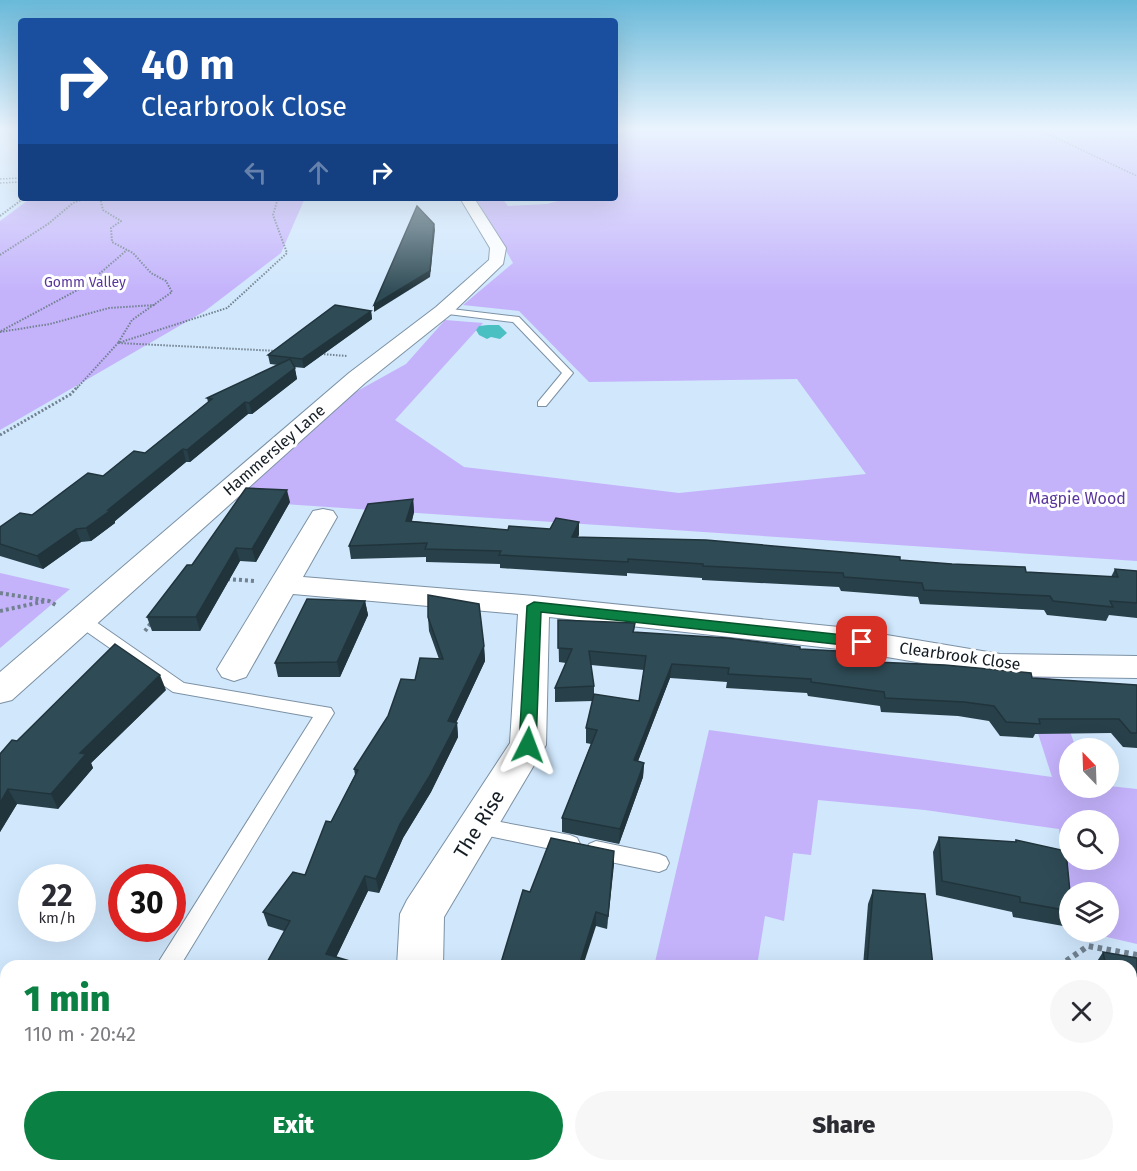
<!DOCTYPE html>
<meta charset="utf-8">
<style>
:root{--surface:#fff;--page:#f7f7f7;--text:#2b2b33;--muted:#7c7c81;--accent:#0b8043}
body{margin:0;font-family:"Fira Sans",sans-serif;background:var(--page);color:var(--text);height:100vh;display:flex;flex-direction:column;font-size:22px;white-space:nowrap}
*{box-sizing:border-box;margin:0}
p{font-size:20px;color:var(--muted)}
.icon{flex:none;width:33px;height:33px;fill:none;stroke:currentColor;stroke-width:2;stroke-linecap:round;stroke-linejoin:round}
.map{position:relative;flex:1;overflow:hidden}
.details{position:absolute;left:0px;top:960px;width:1137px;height:212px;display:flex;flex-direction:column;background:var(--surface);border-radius:18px 18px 0 0;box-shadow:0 6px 24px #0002}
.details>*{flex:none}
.guide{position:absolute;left:18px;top:18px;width:600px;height:183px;border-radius:6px;box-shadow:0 6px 24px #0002;background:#1a4fa0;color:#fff;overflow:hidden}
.needle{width:39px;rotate:337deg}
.tools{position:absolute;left:1059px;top:738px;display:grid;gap:12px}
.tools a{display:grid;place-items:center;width:60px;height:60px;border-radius:50%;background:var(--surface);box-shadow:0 6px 24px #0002;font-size:30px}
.speed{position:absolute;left:18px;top:864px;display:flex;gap:12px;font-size:30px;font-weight:700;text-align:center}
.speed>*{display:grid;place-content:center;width:78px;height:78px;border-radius:50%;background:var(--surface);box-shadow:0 6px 24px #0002;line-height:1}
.speed small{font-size:15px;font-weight:400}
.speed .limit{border:9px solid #d22;background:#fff;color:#111}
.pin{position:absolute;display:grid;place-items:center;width:51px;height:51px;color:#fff;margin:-26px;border-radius:12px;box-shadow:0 3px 9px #0006}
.me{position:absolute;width:66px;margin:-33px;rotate:3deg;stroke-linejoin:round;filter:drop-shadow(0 0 4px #0008)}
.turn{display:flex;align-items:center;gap:21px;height:126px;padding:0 24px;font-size:27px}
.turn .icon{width:78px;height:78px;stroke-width:2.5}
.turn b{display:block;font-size:42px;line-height:51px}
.lanes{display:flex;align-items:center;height:57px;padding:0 24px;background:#0003;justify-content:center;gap:30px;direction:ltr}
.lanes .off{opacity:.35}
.round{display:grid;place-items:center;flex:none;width:63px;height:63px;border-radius:32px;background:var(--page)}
.overview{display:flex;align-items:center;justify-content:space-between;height:102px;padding:0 24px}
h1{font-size:36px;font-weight:800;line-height:45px;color:var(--accent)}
.cta{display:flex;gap:12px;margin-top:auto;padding:12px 24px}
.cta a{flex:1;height:69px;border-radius:36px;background:var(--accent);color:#fff;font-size:24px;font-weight:800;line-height:69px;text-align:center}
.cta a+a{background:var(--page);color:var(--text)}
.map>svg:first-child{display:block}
.green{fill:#c4b2fb;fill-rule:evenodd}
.water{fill:#4bc0c3}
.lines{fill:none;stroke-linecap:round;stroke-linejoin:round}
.service-casing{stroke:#7c91a4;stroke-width:2}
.minor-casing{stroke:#7c91a4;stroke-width:2}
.path-far4{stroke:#71818f;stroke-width:1.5;stroke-dasharray:1.5 1.5;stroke-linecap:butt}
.path-far3{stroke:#71818f;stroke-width:2;stroke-dasharray:1.5 1.5;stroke-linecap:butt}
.path-far2{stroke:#71818f;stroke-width:3;stroke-dasharray:2 2;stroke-linecap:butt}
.path-far1{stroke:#71818f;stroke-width:4;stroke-dasharray:3 3;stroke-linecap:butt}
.path{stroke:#71818f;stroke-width:6;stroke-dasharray:4.5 4.5;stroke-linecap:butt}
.service{fill:#fff;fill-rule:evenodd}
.minor{fill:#fff;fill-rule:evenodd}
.wall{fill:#284049;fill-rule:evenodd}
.shaded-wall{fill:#21343c}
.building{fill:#2f4b55;stroke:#21343c;stroke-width:1.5}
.route{fill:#0b8043;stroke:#07532c;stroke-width:1.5}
.labels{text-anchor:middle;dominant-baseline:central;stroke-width:6;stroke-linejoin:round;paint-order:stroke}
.far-park-label{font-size:14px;fill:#5a369d;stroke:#fff}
.street-label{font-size:16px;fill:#151d24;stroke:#fff}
.park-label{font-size:16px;fill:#5a369d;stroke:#fff}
.near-street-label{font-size:20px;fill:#151d24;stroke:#fff}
</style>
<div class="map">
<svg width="1137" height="1171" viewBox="0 0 1137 1171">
<rect width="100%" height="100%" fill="#d0e7fc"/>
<g class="green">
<polygon points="615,129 1137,129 1137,561 223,500 352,394 406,364 445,320 483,323 395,420 464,467 679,493 866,474 797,379 589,382 519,311 463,305 513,263 476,198 502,198 508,206 547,204 569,198 615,198"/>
<polygon points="31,198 305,198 281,253 205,311 0,430 0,221"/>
<polygon points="0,573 70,589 0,648"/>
<path d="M1018,671l31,3 27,74h-6v40h38l1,-2 28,3v155l-30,-7h-31l-1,-5h33v-40l-39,2 -10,-65 -134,-19 -107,-10 -7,55 -18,-2 -9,68 -19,-5 -8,50h-89l-13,-4 54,-232 343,47zM1070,820h38v40h-38z"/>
</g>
<polygon class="water" points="488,325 499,325 507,333 500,339 491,337 487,339 479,335 476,330 479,326"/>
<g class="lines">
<defs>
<g id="service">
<polygon points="443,308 519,317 573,373 546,406 538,406 538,402 562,373 513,322 440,313 438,311"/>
<polygon points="80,614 86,615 184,683 325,707 331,708 334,713 180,966 156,966 313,717 173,692 74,623 72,619"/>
<polygon points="479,818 570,835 577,838 580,844 577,850 570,853 479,834 472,832 469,826 472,820"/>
<polygon points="596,841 659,854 666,857 669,863 666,869 659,872 596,859 589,856 586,850 589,844"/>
<polygon points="116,1166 144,1166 143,1171 115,1171"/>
</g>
<g id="minor">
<polygon points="460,198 474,198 506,248 503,264 450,315 365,383 12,700 0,703 0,672 349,373 436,307 489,260 490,248"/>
<polygon points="323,509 333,511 337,517 303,577 534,596 839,627 1000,654 1137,656 1137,678 1000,676 839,649 549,617 546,745 444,917 443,966 397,966 400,914 407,900 510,743 518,614 293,594 246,677 234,681 222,677 217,669 313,511"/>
<polygon points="504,1166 562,1166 564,1171 506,1171"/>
<polygon points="1035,1166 1089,1166 1090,1171 1036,1171"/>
</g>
</defs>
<use href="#service" class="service-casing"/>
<use href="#minor" class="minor-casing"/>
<g class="path-far4">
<polyline points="1037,129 1137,176"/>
<polyline points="0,179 21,178"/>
<polyline points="0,183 21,182"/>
</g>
<g class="path-far3">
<polyline points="100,198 103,210 121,221 111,228 112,242 133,253 151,273 166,281 172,292 132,320 118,343 278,351"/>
<polyline points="0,216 24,198"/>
<polyline points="0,255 48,224 73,203 86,198"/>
<polyline points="1,331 85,286 127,250"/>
<polyline points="0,332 50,324 109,308 155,305"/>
<polyline points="321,354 347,356"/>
<polyline points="77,388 118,343 227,308 287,253 273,215 278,198"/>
</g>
<polyline class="path-far2" points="0,435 71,394 78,386"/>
<g class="path-far1">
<polyline points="227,579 255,581"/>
<polyline points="0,593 49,601 56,605"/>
<polyline points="0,611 46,601"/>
<polyline points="145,631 151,623"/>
</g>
<polyline class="path" points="1059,966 1088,946 1137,955"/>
<use href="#service" class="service"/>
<use href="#minor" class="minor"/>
</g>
<g class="wall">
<polygon points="371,311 372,319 304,368 294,367 297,379 252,414 248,414 190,462 186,462 115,521 115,523 91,541 81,542 43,569 0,556 0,527 32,515 145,453 208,402 207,398 278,365 270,364 268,355"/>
<polygon points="413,499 414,512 412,521 508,530 550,529 579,522 578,537 900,560 1026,572 1111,577 1115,569 1137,571 1137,618 1109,615 1106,621 1047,615 1044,610 920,604 918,597 841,591 839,587 702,580 702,578 627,573 627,576 500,568 500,564 426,562 426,557 351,559 349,546"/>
<polygon points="290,502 256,562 240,561 200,631 152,631 147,617 192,565"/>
<polygon points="365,601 368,615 340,677 278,677 275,663"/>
<polygon points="428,617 484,646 485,661 456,723 457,723 458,737 431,792 403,838 379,893 368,891 336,957 354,966 284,931 268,926 263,912 305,875 331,822 355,775 354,769 415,680 439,659 429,631"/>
<path d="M558,620l77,3 -1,9 166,17 75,13 157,16 105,7v63l-14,-1 -12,-14 -76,1 -2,4 -33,-2 -11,-15 -31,-5 -77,-4 -1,-6 -72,-10 -1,-3 -81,-5 1,-6 -57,-4 -32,83 6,2 -1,14 -24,67 -57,-12v-14l29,-74 -5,-1v-15l7,-27 -38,1v-14l11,-25 -7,-1zM591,665l53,5 -5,31 -45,-6v-9z"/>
<polygon points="166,690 91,763 93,768 58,809 17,804 0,832 0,754 17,741"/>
<polygon points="939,837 1015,842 1016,840 1070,892 1070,915 1063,926 1013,917 1012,912 936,895 933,852"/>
<polygon points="614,851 607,929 596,926 530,892"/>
<polygon points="873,890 933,966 863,966 868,904"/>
<polygon points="1103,952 1137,958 1137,1171 1133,1171 1132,1163 1136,1159 1131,1143 1131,966 1094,966"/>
<polygon points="329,1166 449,1166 453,1171 332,1171"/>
<polygon points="748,1166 847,1166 867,1171 748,1171"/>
</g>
<g class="shaded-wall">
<polygon points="434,224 435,230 430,277 374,312 374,305"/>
<polygon points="371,311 372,319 304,368 302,359"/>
<polygon points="295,368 297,379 252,414 249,403"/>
<polygon points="245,402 248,414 190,462 187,450"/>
<polygon points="183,449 186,462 115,521 115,523 91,541 86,528 108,510"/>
<polygon points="287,490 290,502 256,562 252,549"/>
<polygon points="413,499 414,512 408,534 406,521"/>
<polygon points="579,522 579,535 572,550 572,537"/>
<polygon points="76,529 81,542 43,569 37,556"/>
<polygon points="236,548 240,561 200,631 196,617"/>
<polygon points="365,601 368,615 340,677 337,662"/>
<polygon points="484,646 485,661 450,736 448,721"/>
<polygon points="672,664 670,678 633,774 634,760"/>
<polygon points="160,675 166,690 91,763 93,768 58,809 51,794 80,753"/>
<polygon points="457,723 458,737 431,792 403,838 379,893 376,879 400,824"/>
<polygon points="644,763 643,777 619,844 620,829"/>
<polygon points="8,789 17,804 0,832 0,803"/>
<polygon points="614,851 614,865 607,929 608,916"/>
<polygon points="365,876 368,891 332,966 326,954"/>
<polygon points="596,912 596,926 583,966 579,966"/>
</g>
<g class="building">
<polygon points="417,206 434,224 430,271 374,305"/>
<polygon points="335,305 371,311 302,359 268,355"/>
<polygon points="290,359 295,368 249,403 245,402 187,450 183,449 108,510 111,510 86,528 76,529 37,556 0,544 0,527 20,513 32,515 88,473 103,476 134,451 145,453 212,399 207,398"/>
<polygon points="246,488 287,490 252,549 236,548 196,617 147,617 187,565 192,565"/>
<polygon points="413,499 406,521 508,530 509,526 550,529 556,518 579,522 572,537 706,540 900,557 900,560 952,564 1025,567 1026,572 1118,577 1115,569 1137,571 1137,603 1110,601 1113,607 1053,601 1050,596 924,590 922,583 844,577 843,573 703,566 703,564 628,559 628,562 499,555 501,551 425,549 427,543 349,546 368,504"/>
<polygon points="428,595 479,604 484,646 448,721 457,723 429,777 400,824 376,879 365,876 326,954 353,962 350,966 265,966 290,921 263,912 293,872 305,875 326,821 331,822 358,770 354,769 388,716 401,679 415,680 420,658 443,659 428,617"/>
<polygon points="307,599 365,601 337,662 275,663"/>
<polygon points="558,620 635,623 633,632 727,638 800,647 800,649 876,653 875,662 945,665 1031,673 1032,678 1137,685 1137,733 1131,733 1119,719 1039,719 1040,724 1006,722 994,706 964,702 885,698 884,692 811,682 811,679 728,674 729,668 672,664 634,760 644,763 620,829 562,818 597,730 586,728 594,694 639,701 646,656 589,651 594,686 555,688 572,649 558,648"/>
<polygon points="115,644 160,675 80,753 86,754 51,794 8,789 0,803 0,754 12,740 17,741"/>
<polygon points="939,837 1016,842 1016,840 1066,851 1070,892 1070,911 1020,902 1020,897 942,881"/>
<polygon points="551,838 614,851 608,916 596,912 579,966 500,966 523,890 530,892"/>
<polygon points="873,890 925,894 933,966 867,966"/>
<polygon points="1103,952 1137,958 1137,1109 1131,1088 1131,966 1106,966"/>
<polygon points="332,1166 449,1166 453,1171 335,1171"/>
<polygon points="751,1166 847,1166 867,1171 751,1171"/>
</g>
<linearGradient id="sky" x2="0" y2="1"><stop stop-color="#69b9d9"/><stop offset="0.44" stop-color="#eaf4fe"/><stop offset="1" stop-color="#eaf4fe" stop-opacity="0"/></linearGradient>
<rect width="1137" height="293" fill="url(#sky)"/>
<polygon class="route" points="534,602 862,637 870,642 862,647 541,612 536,745 534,749 528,751 522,749 519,745 527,606"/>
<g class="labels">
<g class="far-park-label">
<text x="85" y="282">Gomm Valley</text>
</g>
<g class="street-label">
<text transform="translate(274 450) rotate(-41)">Hammersley Lane</text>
<text transform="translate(960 656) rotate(8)">Clearbrook Close</text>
</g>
<g class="park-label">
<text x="1077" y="498">Magpie Wood</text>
</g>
<g class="near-street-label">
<text transform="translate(479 824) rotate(-58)">The Rise</text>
</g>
</g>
</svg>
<div class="tools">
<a><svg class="needle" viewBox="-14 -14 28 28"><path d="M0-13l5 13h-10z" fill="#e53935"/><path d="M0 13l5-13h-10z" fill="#7c7c81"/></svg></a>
<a><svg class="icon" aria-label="search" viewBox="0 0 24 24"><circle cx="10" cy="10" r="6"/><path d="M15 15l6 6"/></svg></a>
<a><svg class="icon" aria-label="layers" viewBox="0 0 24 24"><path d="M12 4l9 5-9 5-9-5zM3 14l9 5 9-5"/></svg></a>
</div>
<div class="speed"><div>22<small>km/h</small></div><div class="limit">30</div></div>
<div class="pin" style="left:862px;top:642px;background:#d93025"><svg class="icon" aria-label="arrive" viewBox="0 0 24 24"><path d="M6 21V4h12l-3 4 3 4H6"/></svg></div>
<svg class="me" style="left:528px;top:745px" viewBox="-20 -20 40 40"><path d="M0-17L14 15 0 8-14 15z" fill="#0b8043" stroke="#fff" stroke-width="4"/></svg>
<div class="guide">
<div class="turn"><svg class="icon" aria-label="right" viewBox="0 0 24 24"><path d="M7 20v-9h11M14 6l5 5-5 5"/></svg><div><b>40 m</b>Clearbrook Close</div></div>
<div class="lanes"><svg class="icon off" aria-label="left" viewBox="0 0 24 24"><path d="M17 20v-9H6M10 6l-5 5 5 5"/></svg><svg class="icon off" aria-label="ahead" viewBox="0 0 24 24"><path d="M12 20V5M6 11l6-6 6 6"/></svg><svg class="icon" aria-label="right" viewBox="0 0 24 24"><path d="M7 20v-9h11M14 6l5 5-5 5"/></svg></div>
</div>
<section class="details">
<div class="overview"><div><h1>1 min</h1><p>110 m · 20:42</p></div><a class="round"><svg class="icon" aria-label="close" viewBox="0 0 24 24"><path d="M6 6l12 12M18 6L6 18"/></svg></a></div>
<div class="cta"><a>Exit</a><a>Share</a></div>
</section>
</div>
